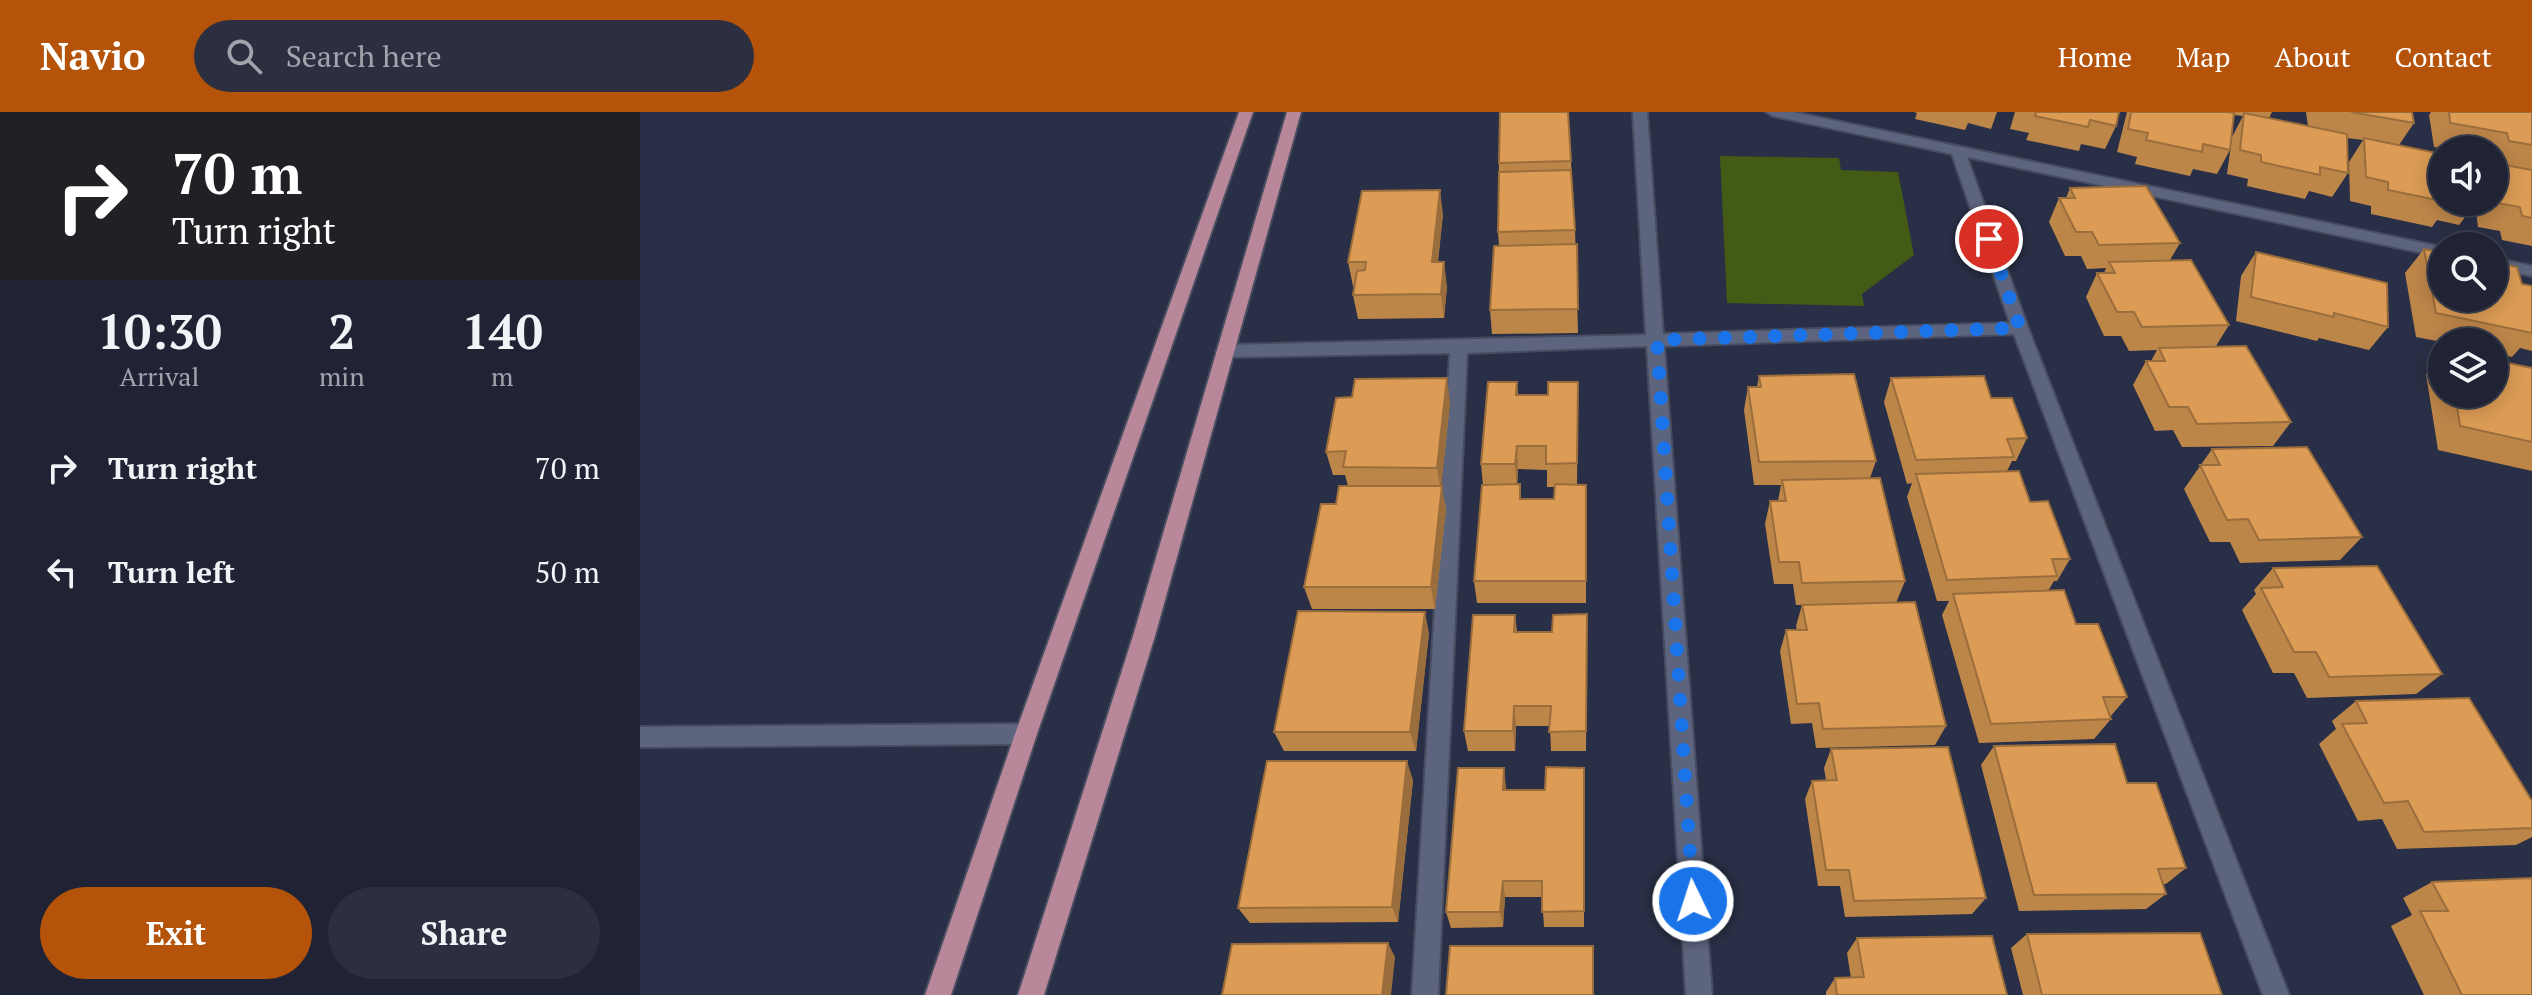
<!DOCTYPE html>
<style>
:root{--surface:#1f2334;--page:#2c2f40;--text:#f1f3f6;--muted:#a1a4ac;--line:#3c404f;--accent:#b45309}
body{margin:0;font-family:"PT Serif",serif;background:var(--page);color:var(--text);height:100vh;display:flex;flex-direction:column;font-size:30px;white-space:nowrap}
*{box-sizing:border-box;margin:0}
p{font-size:26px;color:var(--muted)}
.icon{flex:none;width:44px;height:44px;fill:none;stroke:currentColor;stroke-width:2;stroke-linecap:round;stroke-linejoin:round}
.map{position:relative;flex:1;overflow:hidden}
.panel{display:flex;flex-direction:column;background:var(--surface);width:640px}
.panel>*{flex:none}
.hud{background:#202124;color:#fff;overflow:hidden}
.tools{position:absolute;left:1788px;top:24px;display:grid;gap:16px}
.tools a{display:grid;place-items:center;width:80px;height:80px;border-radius:50%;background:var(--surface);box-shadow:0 4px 20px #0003,0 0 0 2px var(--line);font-size:40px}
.pin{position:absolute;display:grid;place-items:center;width:68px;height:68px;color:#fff;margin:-34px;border:4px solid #fff;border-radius:50%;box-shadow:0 2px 8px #0007}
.me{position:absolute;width:88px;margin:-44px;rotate:356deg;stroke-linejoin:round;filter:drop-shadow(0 0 6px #0008)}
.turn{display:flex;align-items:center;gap:28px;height:168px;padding:0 40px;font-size:36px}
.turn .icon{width:104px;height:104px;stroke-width:2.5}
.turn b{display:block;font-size:56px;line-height:68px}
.eta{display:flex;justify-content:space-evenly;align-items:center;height:136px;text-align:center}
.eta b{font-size:48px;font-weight:600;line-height:56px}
.button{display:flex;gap:16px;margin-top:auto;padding:16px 40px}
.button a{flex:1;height:92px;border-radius:48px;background:var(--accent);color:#fff;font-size:32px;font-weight:600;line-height:92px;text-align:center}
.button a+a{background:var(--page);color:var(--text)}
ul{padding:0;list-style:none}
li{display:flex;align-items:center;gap:24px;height:104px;padding:0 40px}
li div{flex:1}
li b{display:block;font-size:30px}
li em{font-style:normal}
header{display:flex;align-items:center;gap:48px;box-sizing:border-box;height:112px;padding:0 40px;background:var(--accent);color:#fff}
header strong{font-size:38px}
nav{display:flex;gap:44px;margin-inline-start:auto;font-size:28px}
.search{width:560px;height:72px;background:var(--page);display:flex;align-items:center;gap:20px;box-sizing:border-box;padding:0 28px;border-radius:44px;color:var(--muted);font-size:30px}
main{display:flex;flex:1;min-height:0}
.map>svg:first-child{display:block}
.green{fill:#445b15}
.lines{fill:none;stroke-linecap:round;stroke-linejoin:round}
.minor-casing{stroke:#474c5f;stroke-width:4}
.major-casing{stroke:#474c5f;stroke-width:4}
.minor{fill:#5d657e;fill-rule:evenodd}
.major{fill:#b8889a;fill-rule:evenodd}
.wall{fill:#bd8649;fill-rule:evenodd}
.shaded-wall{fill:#9a6d3c}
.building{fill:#dc9c55;stroke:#9a6d3c;stroke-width:2}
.route{stroke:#1a73e8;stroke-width:14;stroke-dasharray:0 25.2}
</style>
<header>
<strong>Navio</strong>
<div class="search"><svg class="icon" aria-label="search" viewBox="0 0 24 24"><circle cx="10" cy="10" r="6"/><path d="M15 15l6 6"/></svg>Search here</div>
<nav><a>Home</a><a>Map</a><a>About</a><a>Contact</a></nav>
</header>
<main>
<section class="panel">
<div class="hud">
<div class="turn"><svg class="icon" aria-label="right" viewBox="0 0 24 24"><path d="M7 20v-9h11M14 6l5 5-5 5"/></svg><div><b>70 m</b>Turn right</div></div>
</div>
<div class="eta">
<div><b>10:30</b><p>Arrival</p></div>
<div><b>2</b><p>min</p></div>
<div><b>140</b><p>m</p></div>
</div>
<ul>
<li><svg class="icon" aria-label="right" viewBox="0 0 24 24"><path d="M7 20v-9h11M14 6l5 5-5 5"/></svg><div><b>Turn right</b></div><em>70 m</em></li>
<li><svg class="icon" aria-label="left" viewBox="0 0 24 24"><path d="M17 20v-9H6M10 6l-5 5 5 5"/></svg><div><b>Turn left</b></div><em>50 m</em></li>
</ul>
<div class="button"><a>Exit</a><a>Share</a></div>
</section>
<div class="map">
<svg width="1892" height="883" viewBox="0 0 1892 883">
<rect width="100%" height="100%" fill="#292f46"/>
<polygon class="green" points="1080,44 1199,46 1201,58 1258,60 1274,143 1222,182 1224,194 1087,191"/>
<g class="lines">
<defs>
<g id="minor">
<polygon points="993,0 1007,0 1023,222 1370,211 1312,42 1133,4 1126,0 1153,0 1802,135 1802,145 1327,45 1388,216 1649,883 1623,883 1374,222 1024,234 1072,883 1046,883 1007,234 827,241 798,883 772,883 810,241 585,245 576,239 585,233 1006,223"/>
<polygon points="1854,146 1892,154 1892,164 1854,156"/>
<polygon points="386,612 394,615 397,622 394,629 386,632 0,635 0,615"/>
</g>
<g id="major">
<polygon points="599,0 613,0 397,622 311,883 285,883 375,622"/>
<polygon points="647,0 661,0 515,524 404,883 378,883 493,524"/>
</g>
</defs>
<use href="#minor" class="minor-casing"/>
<use href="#major" class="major-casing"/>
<use href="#minor" class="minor"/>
<use href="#major" class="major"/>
</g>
<g class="wall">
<polygon points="928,0 935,118 938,221 852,222 850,198 859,133 858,120 859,51"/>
<polygon points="1274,0 1357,0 1351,17 1328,11 1325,18 1275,7 1277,1"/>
<polygon points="1375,0 1479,0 1476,14 1465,37 1441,32 1439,39 1386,28 1389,21 1370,17"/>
<polygon points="1487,0 1632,0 1629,6 1668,14 1666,0 1772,0 1774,11 1759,33 1802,42 1802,90 1854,90 1854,38 1811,38 1794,35 1789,3 1791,0 1892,0 1892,134 1862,128 1860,119 1838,115 1835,92 1819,113 1797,108 1792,115 1731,102 1731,94 1710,89 1709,50 1723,28 1707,26 1708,61 1692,85 1669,79 1665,87 1607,74 1608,67 1587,62 1592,25 1603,4 1594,3 1590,38 1577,62 1553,57 1550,64 1495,52 1497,45 1477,40"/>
<polygon points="1430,76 1540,131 1530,148 1589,213 1576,234 1651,310 1633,334 1542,335 1533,318 1515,319 1493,273 1506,249 1511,249 1517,238 1489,239 1481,224 1464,224 1446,185 1457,161 1464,161 1466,156 1447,157 1441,144 1425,144 1409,110 1419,86 1426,86"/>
<polygon points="803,102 798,150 807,174 804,206 718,207 713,183 714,174 713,174 708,150"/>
<polygon points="1784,137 1882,172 1892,174 1892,239 1880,236 1872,245 1854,241 1854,230 1802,230 1776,225 1765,161"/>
<polygon points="1616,140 1748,215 1729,238 1679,226 1677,229 1596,209 1601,164"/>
<polygon points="1802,244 1802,282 1854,282 1892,256 1892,359 1798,338 1786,262"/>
<polygon points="1119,264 1236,349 1230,366 1265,469 1256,491 1306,614 1295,633 1176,636 1172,611 1151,612 1140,539 1146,518 1157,518 1156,514 1162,493 1156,493 1153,472 1134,472 1125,412 1130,389 1138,389 1141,373 1114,373 1104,298 1108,275 1117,275"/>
<polygon points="1251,266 1351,286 1387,326 1376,349 1372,349 1367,359 1430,447 1417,469 1414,469 1408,479 1436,512 1487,585 1470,605 1471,607 1454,627 1339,631 1302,503 1309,489 1297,489 1267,385 1272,371 1267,372 1244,290"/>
<path d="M877,270l1,13h30l30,-13 -1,103h9v118h-109l-3,-22 9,-96 -2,-21zM878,357l29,1v17h8l-1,12h-33l-4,-15z"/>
<polygon points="810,290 801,374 806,397 795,497 672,497 664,475 696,392 708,374 705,363 693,363 686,340"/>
<polygon points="1572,337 1722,425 1700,448 1600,451 1590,430 1570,430 1544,377"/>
<polygon points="1633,456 1802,562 1776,582 1667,586 1654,561 1633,561 1602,498 1616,482 1614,478"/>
<polygon points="947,502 946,639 911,639 910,614 876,614 875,639 828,639 824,619 875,503 877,520 912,520"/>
<polygon points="789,521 776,639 644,639 634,620"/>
<polygon points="1716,589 1892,689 1892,725 1876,733 1757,737 1742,707 1718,709 1679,632 1696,617 1692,609"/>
<polygon points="1354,634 1487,671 1546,756 1526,772 1523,772 1526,782 1506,797 1379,799 1341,653"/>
<polygon points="1191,637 1346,786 1332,802 1205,805 1200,774 1178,774 1165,687 1172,669 1186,668 1184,656"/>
<polygon points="944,656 944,815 904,815 902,785 865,785 863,815 811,816 806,800 866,678 905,678"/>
<polygon points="773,668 758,810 610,811 598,796"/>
<polygon points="1792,770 1892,883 1784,883 1751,814 1772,803 1763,786"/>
<polygon points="1387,822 1582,883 1383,883 1371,836"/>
<polygon points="1217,826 1367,883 1186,883 1186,880 1195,866 1211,866 1207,841"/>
</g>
<g class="shaded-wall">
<polygon points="800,78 803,102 795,174 792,150"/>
<polygon points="804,150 807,174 804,206 801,182"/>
<polygon points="807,266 810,290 801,379 797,356"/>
<polygon points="877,334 878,357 877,375 875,352"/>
<polygon points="802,374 806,397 795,497 791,475"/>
<polygon points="785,500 789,521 776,639 770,620"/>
<polygon points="874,594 876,614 875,639 873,619"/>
<polygon points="767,649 773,668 758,810 752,795"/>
<polygon points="864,656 866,675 866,696 863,678"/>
<polygon points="863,769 865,785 863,815 860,800"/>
<polygon points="748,831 755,845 751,883 742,883"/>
</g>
<g class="building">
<polygon points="860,0 928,0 931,49 859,51"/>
<polygon points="1396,0 1479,0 1476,14 1450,8 1448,15 1395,4"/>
<polygon points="1491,0 1587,0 1594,1 1590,38 1563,32 1562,40 1506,28 1508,21 1488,17"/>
<polygon points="1711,0 1772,0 1774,11"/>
<polygon points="1809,0 1892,0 1892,33 1869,29 1867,21 1810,11"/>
<polygon points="1604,1 1707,22 1708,61 1680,55 1680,63 1621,50 1621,43 1600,38"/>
<polygon points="1724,26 1802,42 1802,89 1748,78 1748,70 1726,65"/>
<polygon points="1854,51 1892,58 1892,106 1882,104 1880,95 1857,91 1854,71"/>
<polygon points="931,58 935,118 858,120 859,60"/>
<polygon points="1506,74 1540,131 1459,133 1452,120 1436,120 1419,86 1435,86 1430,76"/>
<polygon points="800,78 792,150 804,150 801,182 713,183 717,159 725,158 726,150 708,150 722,79"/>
<polygon points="937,132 938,197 850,198 854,134"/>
<polygon points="1784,137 1802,140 1802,186 1854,186 1854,150 1877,155 1882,172 1892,174 1892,221 1796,201"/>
<polygon points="1616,140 1747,171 1748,215 1694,201 1694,205 1611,185"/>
<polygon points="1551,148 1589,213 1502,215 1494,200 1477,200 1457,161 1475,161 1469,150"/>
<polygon points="1606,234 1651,310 1557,312 1548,295 1529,295 1506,249 1525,249 1519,236"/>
<polygon points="1854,248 1892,256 1892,330 1820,314 1815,282 1854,282"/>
<polygon points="1214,262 1236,349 1119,350 1108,275 1121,275 1119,264"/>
<polygon points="1344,264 1351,286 1372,286 1387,326 1367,327 1374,345 1276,348 1251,266"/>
<polygon points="807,266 797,356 703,355 706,339 686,340 696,286 712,285 715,267"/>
<polygon points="848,270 877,270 876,283 908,283 908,270 938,270 937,351 906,352 906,334 877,334 875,352 841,352"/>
<polygon points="1667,335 1722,425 1619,428 1608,407 1587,408 1560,353 1580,353 1572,337"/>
<polygon points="1379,359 1390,390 1408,389 1430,447 1412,447 1417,464 1307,468 1276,362"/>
<polygon points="1240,366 1265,469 1162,471 1159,450 1139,450 1130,389 1146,389 1142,368"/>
<polygon points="880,372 880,387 914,387 915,372 946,373 946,469 834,469 842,373"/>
<polygon points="699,374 802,374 791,475 664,475 681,392 696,392"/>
<polygon points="1737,454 1802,562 1689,565 1676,540 1654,540 1621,476 1643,475 1633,456"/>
<polygon points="1424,478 1436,512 1458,512 1487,585 1463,585 1471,607 1351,612 1313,482"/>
<polygon points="1275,490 1306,614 1183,617 1179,591 1157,592 1146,518 1167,518 1162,493"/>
<polygon points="658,499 785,500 770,620 634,620"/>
<polygon points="947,502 946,619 909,620 911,594 874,594 873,619 824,619 833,503 875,503 874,520 912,520 913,503"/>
<polygon points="1829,586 1892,689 1892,716 1784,720 1768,689 1744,691 1702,612 1727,611 1716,589"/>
<polygon points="1475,632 1487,671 1516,671 1546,756 1518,757 1526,782 1394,783 1354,634"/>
<polygon points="1308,635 1346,786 1214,789 1209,758 1186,758 1172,669 1197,668 1191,637"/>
<polygon points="627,649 767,649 752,795 598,796"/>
<polygon points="906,655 944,656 944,799 902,800 902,769 863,769 860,800 806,800 818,656 864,656 863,678 905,678"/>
<polygon points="1892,766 1892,883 1822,883 1780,799 1808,799 1792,770"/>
<polygon points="1560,821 1582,883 1402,883 1387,822"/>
<polygon points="1352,824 1367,883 1197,883 1195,866 1224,865 1217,826"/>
<polygon points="748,831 742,883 582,883 592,832"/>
<polygon points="810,834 953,834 953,883 806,883"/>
</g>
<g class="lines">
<polyline class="route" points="1053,789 1017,228 1380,216 1349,127"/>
</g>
</svg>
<div class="tools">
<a><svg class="icon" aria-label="sound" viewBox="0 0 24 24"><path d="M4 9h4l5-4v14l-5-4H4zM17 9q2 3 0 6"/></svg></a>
<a><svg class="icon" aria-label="search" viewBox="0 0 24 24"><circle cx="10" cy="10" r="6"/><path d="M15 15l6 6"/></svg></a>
<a><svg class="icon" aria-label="layers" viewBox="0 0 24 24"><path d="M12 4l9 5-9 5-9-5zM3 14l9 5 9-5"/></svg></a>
</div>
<div class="pin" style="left:1349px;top:127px;background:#d93025"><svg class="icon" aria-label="arrive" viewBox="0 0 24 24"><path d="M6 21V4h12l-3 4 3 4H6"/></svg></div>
<svg class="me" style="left:1053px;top:789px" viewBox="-20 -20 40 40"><circle r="17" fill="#1a73e8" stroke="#fff" stroke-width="3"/><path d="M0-11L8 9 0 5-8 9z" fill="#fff"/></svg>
</div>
</main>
